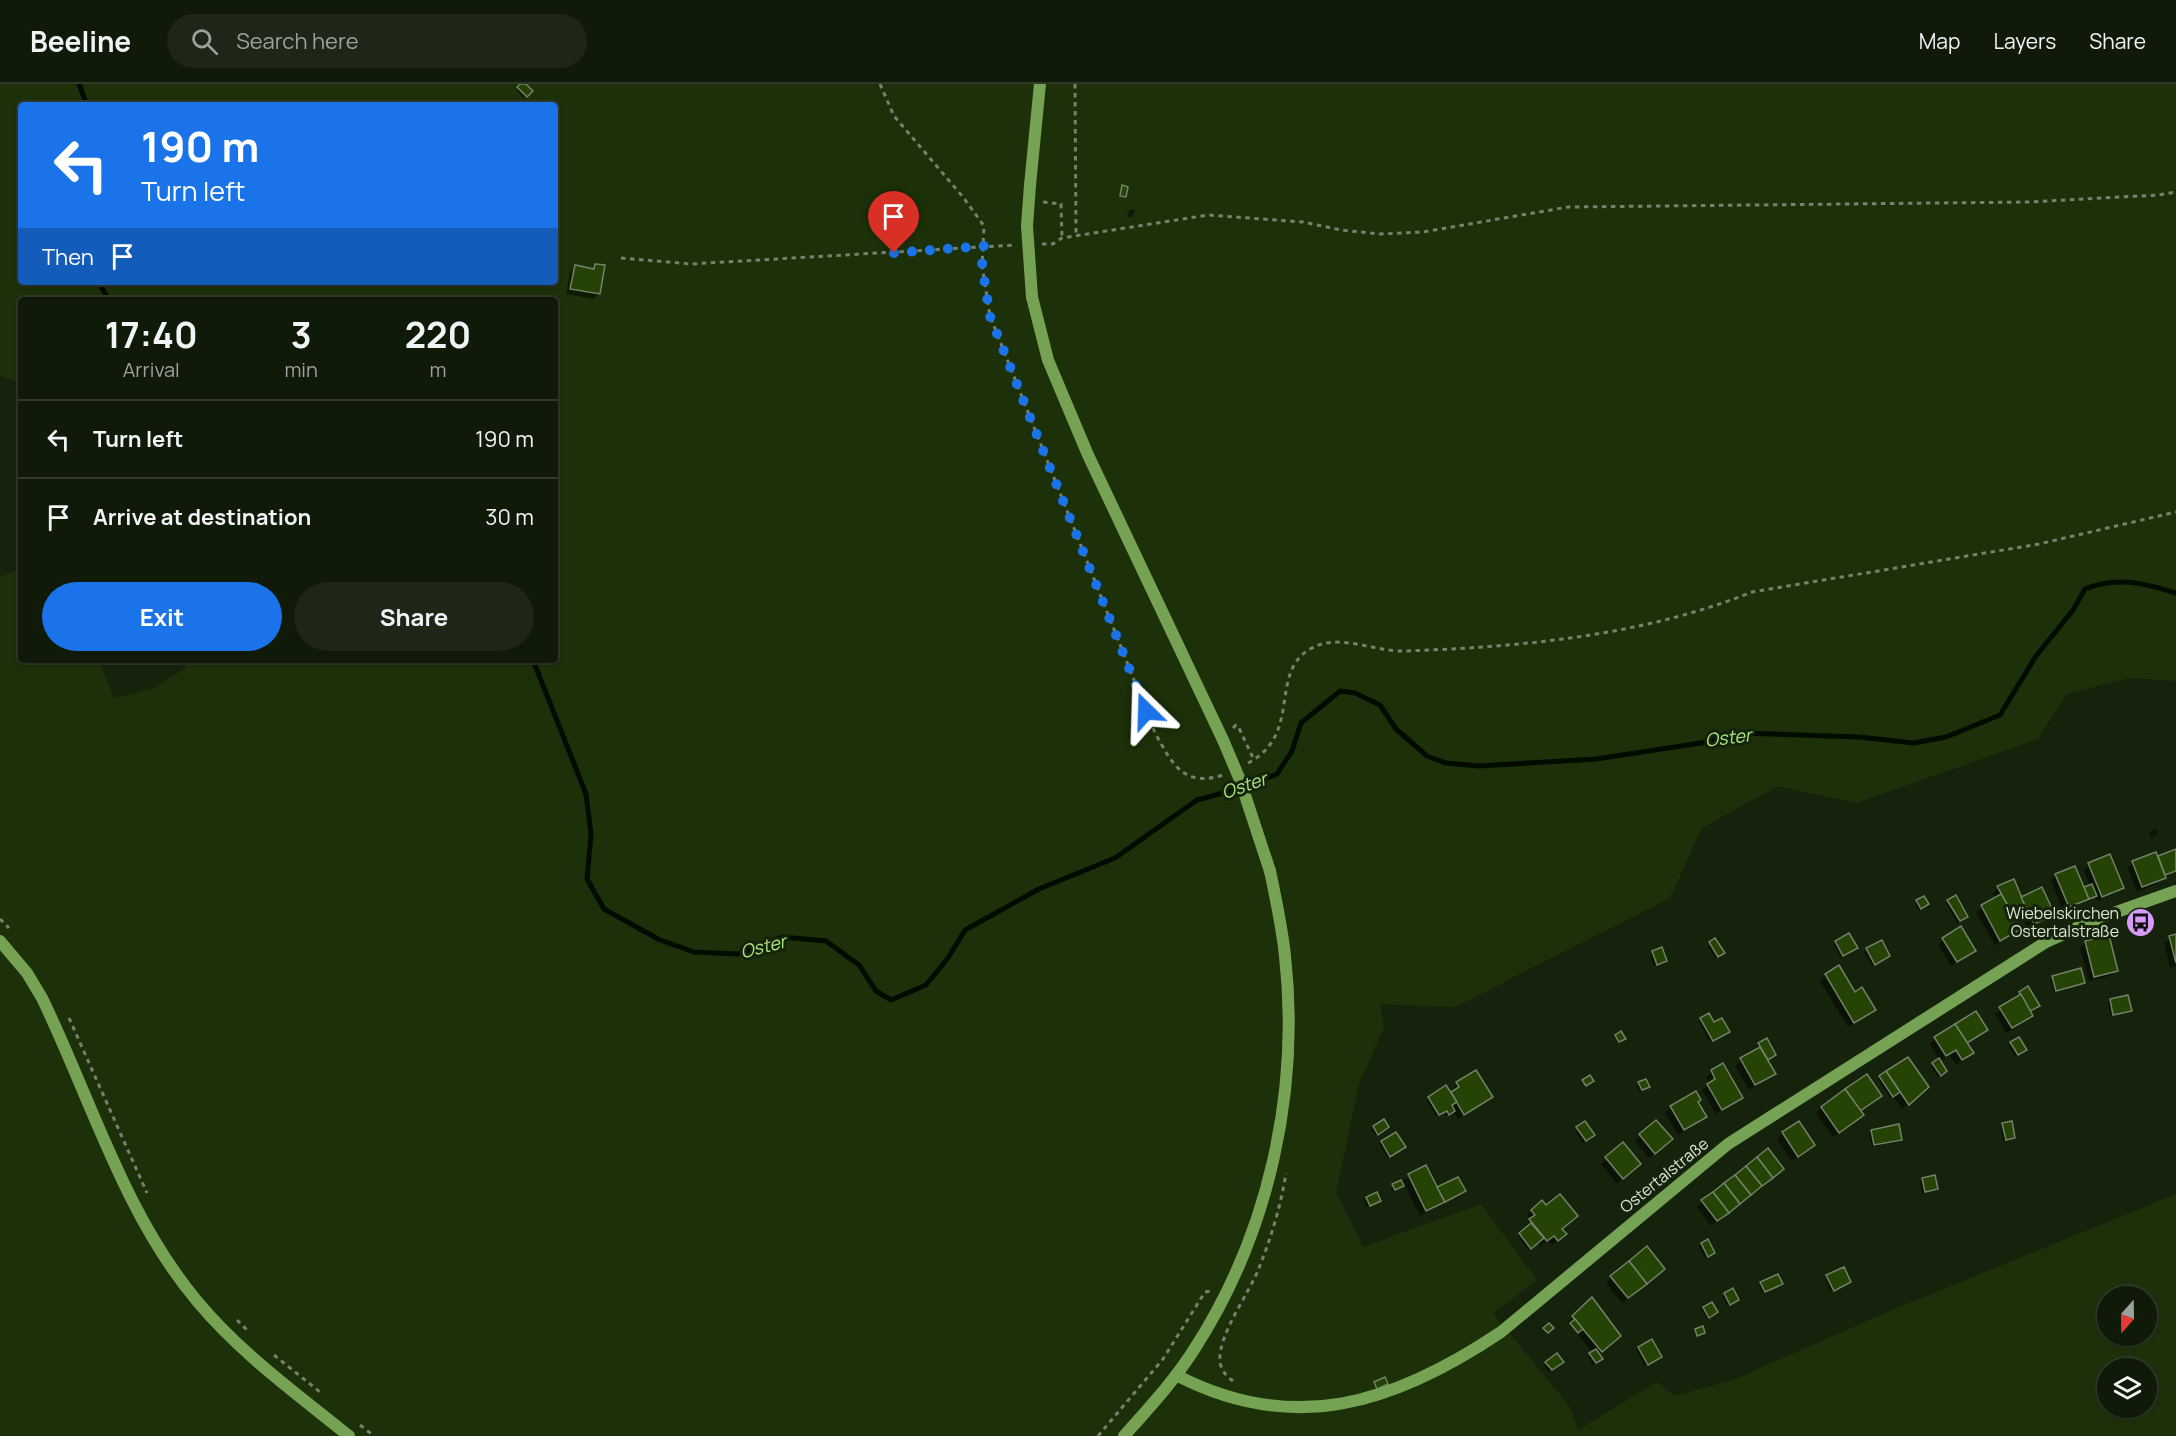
<!DOCTYPE html>
<meta charset="utf-8">
<style>
:root{--surface:#101a09;--page:#1e2717;--text:#f1f3f6;--muted:#9ca19c;--line:#30382a;--accent:#1a73e8}
body{margin:0;font-family:Manrope,sans-serif;background:var(--page);color:var(--text);height:100vh;display:flex;flex-direction:column;font-size:22px;white-space:nowrap}
*{box-sizing:border-box;margin:0}
p{font-size:20px;color:var(--muted)}
.icon{flex:none;width:33px;height:33px;fill:none;stroke:currentColor;stroke-width:2;stroke-linecap:round;stroke-linejoin:round}
.map{position:relative;flex:1;overflow:hidden}
.drawer{position:absolute;left:18px;top:213px;width:540px;height:366px;display:flex;flex-direction:column;background:var(--surface);border-radius:6px;box-shadow:0 2px 4px #0004,0 0 0 2px var(--line)}
.drawer>*{flex:none}
.top-card{position:absolute;left:18px;top:18px;width:540px;height:183px;border-radius:6px;box-shadow:0 2px 4px #0004,0 0 0 2px var(--line);background:#1a73e8;color:#fff;overflow:hidden}
.needle{width:39px;rotate:200deg}
.buttons{position:absolute;left:2097px;top:1202px;display:grid;gap:12px}
.buttons a{display:grid;place-items:center;width:60px;height:60px;border-radius:50%;background:var(--surface);box-shadow:0 2px 4px #0004,0 0 0 2px var(--line);font-size:30px}
.pin{position:absolute;display:grid;place-items:center;width:51px;height:51px;color:#fff;margin:-62px -26px;border-radius:50% 50% 50% 0;rotate:-45deg;box-shadow:0 0 6px #0007}
.pin .icon{rotate:45deg}
.me{position:absolute;width:66px;margin:-33px;rotate:338deg;stroke-linejoin:round;filter:drop-shadow(0 0 4px #0008)}
.turn{display:flex;align-items:center;gap:21px;height:126px;padding:0 24px;font-size:27px}
.turn .icon{width:78px;height:78px;stroke-width:2.5}
.turn b{display:block;font-size:42px;line-height:51px}
.then{display:flex;align-items:center;height:57px;padding:0 24px;background:#0003;gap:12px;font-size:22px}
.eta{display:flex;justify-content:space-evenly;align-items:center;height:102px;text-align:center}
.eta b{font-size:36px;font-weight:700;line-height:42px}
.button{display:flex;gap:12px;margin-top:auto;padding:12px 24px}
.button a{flex:1;height:69px;border-radius:36px;background:var(--accent);color:#fff;font-size:24px;font-weight:700;line-height:69px;text-align:center}
.button a+a{background:var(--page);color:var(--text)}
ul{padding:0;list-style:none}
li{display:flex;align-items:center;gap:18px;height:78px;padding:0 24px;border-top:2px solid var(--line)}
li div{flex:1}
li b{display:block;font-size:22px}
li em{font-style:normal}
header{display:flex;align-items:center;gap:36px;box-sizing:border-box;height:84px;padding:0 30px;background:var(--surface);border-bottom:2px solid var(--line)}
header strong{font-size:28px}
nav{display:flex;gap:33px;margin-inline-start:auto;font-size:21px}
.search{width:420px;height:54px;background:var(--page);display:flex;align-items:center;gap:15px;box-sizing:border-box;padding:0 21px;border-radius:33px;color:var(--muted);font-size:22px}
.map>svg:first-child{display:block}
.green{fill:#1c3109;fill-rule:evenodd}
.shadow{fill:#0007}
.lines{fill:none;stroke-linecap:round;stroke-linejoin:round}
.stream{stroke:#020b00;stroke-width:5}
.building{fill:#244304;stroke:#728268;stroke-width:1.5}
.path{stroke:#76816e;stroke-width:3;stroke-dasharray:4.5 4.5;stroke-linecap:butt}
.secondary{stroke:#75a353;stroke-width:12}
.secondary-bridge{stroke:#75a353;stroke-width:12}
.route{stroke:#1a73e8;stroke-width:10;stroke-dasharray:0 18}
.labels{text-anchor:middle;dominant-baseline:central;stroke-width:6;stroke-linejoin:round;paint-order:stroke}
.poi-label{font-size:16px;fill:#dde6d7;stroke:#16230c;text-anchor:end}
.street-label{font-size:16px;fill:#dde6d7;stroke:#16230c}
.water-label{font-size:18px;font-style:italic;fill:#aae67e;stroke:#16230c}
</style>
<header>
<strong>Beeline</strong>
<div class="search"><svg class="icon" aria-label="search" viewBox="0 0 24 24"><circle cx="10" cy="10" r="6"/><path d="M15 15l6 6"/></svg>Search here</div>
<nav><a>Map</a><a>Layers</a><a>Share</a></nav>
</header>
<div class="map">
<svg width="2176" height="1352" viewBox="0 0 2176 1352">
<rect width="100%" height="100%" fill="#16230c"/>
<path class="green" d="M0,0h2176v597l-47,-3 -62,16 -29,45 -182,64 -78,-17 -76,42 -32,70 -215,109 -75,-3 4,23 -25,57 -23,109 27,54 118,-43 56,76 -44,33 77,94 8,23 79,-48 18,14 58,-16 157,-69 286,-117v242h-2176v-859l21,-8v91h78l15,38 40,-10 32,-20 -4,-8h373v-360h-534v83l-21,-7zM21,21h534v177h-534zM2108,1212h38v39h-38zM2108,1284h38v39h-38z"/>
<g class="shadow">
<polygon points="522,0 531,7 524,14 516,6"/>
<polygon points="1129,126 1135,126 1133,133 1127,133"/>
<polygon points="596,182 598,210 593,215 566,210 570,188 575,183 592,186"/>
<polygon points="2156,745 2158,750 2151,754 2149,749"/>
<polygon points="2176,767 2176,788 2163,792 2158,799 2137,808 2128,784 2133,779"/>
<polygon points="2089,780 2122,804 2116,809 2097,817 2095,812 2063,828 2051,796 2056,791 2083,805 2090,802 2084,786"/>
<polygon points="1998,804 2022,815 2053,830 2028,845 2019,825 2010,829 2019,845 1995,861 1976,828 1996,815 1993,809"/>
<polygon points="1948,817 1964,835 1957,839 1946,819"/>
<polygon points="1917,818 1925,822 1918,826 1915,820"/>
<polygon points="1849,851 1856,864 1841,874 1833,860"/>
<polygon points="2176,851 2176,882 2170,884 2164,859"/>
<polygon points="1943,855 1974,866 1951,882 1938,861"/>
<polygon points="1715,856 1720,871 1715,874 1708,862"/>
<polygon points="1881,858 1889,872 1872,882 1864,868"/>
<polygon points="2086,859 2116,886 2110,892 2089,897 2080,864"/>
<polygon points="1661,865 1666,877 1654,882 1650,871"/>
<polygon points="1826,891 1855,910 1874,926 1848,943 1820,897"/>
<polygon points="2053,893 2084,899 2054,909 2050,895"/>
<polygon points="2020,909 2035,924 2029,928 2031,932 2026,937 2006,949 1995,930 2019,913"/>
<polygon points="2127,913 2130,926 2111,932 2108,919"/>
<polygon points="1701,935 1713,940 1726,950 1710,958 1699,937"/>
<polygon points="1986,946 1966,960 1972,969 1966,975 1956,981 1950,971 1939,977 1943,989 1938,993 1931,982 1939,976 1930,960 1935,955"/>
<polygon points="2011,959 2023,968 2015,973 2009,962"/>
<polygon points="1759,960 1772,973 1766,976 1774,990 1749,1006 1735,981 1759,965 1757,962"/>
<polygon points="1908,975 1921,1009 1902,1025 1893,1012 1890,1014 1878,995"/>
<polygon points="1722,981 1741,1014 1716,1030 1702,1006 1710,1000 1706,993"/>
<polygon points="1457,999 1491,1013 1458,1035 1453,1027 1446,1032 1444,1028 1436,1032 1426,1016 1446,1003 1450,1010"/>
<polygon points="1639,1000 1645,1005 1640,1008 1637,1002"/>
<polygon points="1881,1011 1859,1028 1862,1031 1856,1037 1833,1053 1816,1029 1822,1024"/>
<polygon points="1697,1018 1705,1033 1678,1051 1665,1029 1671,1023"/>
<polygon points="1656,1038 1666,1061 1649,1074 1635,1057"/>
<polygon points="1585,1039 1591,1053 1583,1059 1575,1047"/>
<polygon points="2003,1040 2013,1053 2011,1056 2003,1057 2001,1042"/>
<polygon points="1374,1043 1385,1046 1376,1052 1371,1046"/>
<polygon points="1871,1047 1901,1055 1872,1063 1869,1049"/>
<polygon points="1783,1049 1813,1061 1792,1077 1777,1055"/>
<polygon points="1382,1058 1401,1065 1388,1074 1380,1061"/>
<polygon points="1623,1060 1634,1086 1617,1100 1601,1080"/>
<polygon points="1425,1083 1437,1105 1464,1107 1420,1132 1404,1099 1393,1108 1391,1104"/>
<polygon points="1777,1091 1711,1142 1697,1123 1702,1118"/>
<polygon points="1922,1095 1936,1105 1922,1110 1920,1098"/>
<polygon points="1376,1110 1377,1119 1367,1123 1364,1117"/>
<polygon points="1532,1127 1561,1145 1559,1155 1552,1161 1527,1131"/>
<polygon points="1529,1138 1545,1158 1541,1162 1538,1158 1528,1166 1518,1152 1527,1144 1524,1142"/>
<polygon points="1702,1160 1711,1171 1705,1174 1699,1162"/>
<polygon points="1658,1190 1622,1219 1606,1199 1611,1193"/>
<polygon points="1827,1192 1849,1198 1830,1207 1825,1195"/>
<polygon points="1761,1199 1781,1200 1763,1209 1759,1202"/>
<polygon points="1725,1210 1735,1218 1727,1222 1722,1212"/>
<polygon points="1592,1215 1614,1258 1598,1271 1598,1277 1593,1281 1588,1273 1593,1269 1568,1238"/>
<polygon points="1704,1224 1714,1231 1707,1235 1702,1226"/>
<polygon points="1652,1257 1658,1275 1645,1282 1636,1266"/>
<polygon points="1546,1279 1559,1280 1549,1288 1544,1281"/>
</g>
<g class="lines">
<g class="stream">
<polyline points="79,0 87,21"/>
<polyline points="98,198 109,216"/>
<path d="M533,576l53,134 5,40 -4,45 17,30 56,31 34,12 44,2 44,-17 44,4 33,24 17,26 15,9 35,-15 22,-27 17,-28 74,-41 76,-31 82,-58 45,-12 35,-14 15,-23 9,-28 39,-32 15,2 25,12 16,24 31,27 19,7 33,3 117,-7 105,-16 40,-10 118,4 55,6 32,-6 54,-22 36,-59 37,-46 12,-21c32,-13 59,-6 91,4"/>
</g>
</g>
<g class="building">
<polygon points="520,0 526,0 533,7 527,13 517,3"/>
<polygon points="1122,101 1128,103 1126,113 1120,112"/>
<polygon points="595,180 605,181 600,210 570,205 575,181 594,185"/>
<polygon points="2176,765 2176,787 2165,791 2158,772"/>
<polygon points="2156,768 2166,794 2142,803 2132,777"/>
<polygon points="2110,770 2124,804 2102,813 2088,779"/>
<polygon points="2075,782 2089,815 2069,823 2055,790"/>
<polygon points="2014,795 2025,821 2011,827 1997,802"/>
<polygon points="2092,800 2097,812 2089,815 2084,803"/>
<polygon points="2042,803 2055,831 2034,840 2021,813"/>
<polygon points="2001,810 2021,845 2000,857 1981,821"/>
<polygon points="1956,811 1968,833 1960,837 1947,816"/>
<polygon points="1924,812 1929,820 1921,825 1916,816"/>
<polygon points="1961,842 1976,867 1957,878 1942,854"/>
<polygon points="1849,849 1858,864 1843,872 1835,857"/>
<polygon points="2176,850 2176,879 2169,852"/>
<polygon points="2109,851 2118,887 2094,893 2085,857"/>
<polygon points="1715,854 1725,869 1718,873 1709,858"/>
<polygon points="1882,856 1890,872 1875,881 1866,864"/>
<polygon points="1662,863 1667,877 1657,881 1652,867"/>
<polygon points="1839,881 1855,908 1862,903 1876,926 1854,939 1825,890"/>
<polygon points="2081,884 2085,899 2056,907 2052,892"/>
<polygon points="2028,902 2040,922 2030,927 2019,908"/>
<polygon points="2021,910 2033,932 2012,944 1999,923"/>
<polygon points="2128,911 2132,927 2113,931 2110,915"/>
<polygon points="1976,927 1988,946 1967,959 1955,940"/>
<polygon points="1709,929 1714,938 1722,934 1730,948 1713,957 1700,934"/>
<polygon points="1955,940 1974,969 1962,976 1956,966 1946,972 1934,953"/>
<polygon points="1621,947 1626,955 1619,958 1615,951"/>
<polygon points="2019,953 2027,966 2018,971 2010,958"/>
<polygon points="1767,954 1776,971 1768,976 1758,959"/>
<polygon points="1760,963 1776,990 1755,1001 1740,974"/>
<polygon points="1908,973 1929,1003 1909,1021 1886,987"/>
<polygon points="1939,974 1947,987 1941,992 1932,979"/>
<polygon points="1723,979 1743,1014 1722,1026 1707,1000 1715,995 1711,986"/>
<polygon points="1476,986 1493,1013 1464,1031 1451,1008 1459,1003 1456,998"/>
<polygon points="1886,987 1900,1008 1893,1013 1879,992"/>
<polygon points="1867,990 1882,1012 1860,1027 1845,1005"/>
<polygon points="1590,991 1594,997 1586,1002 1582,996"/>
<polygon points="1646,995 1650,1003 1642,1006 1638,998"/>
<polygon points="1446,1001 1457,1018 1452,1021 1455,1027 1449,1031 1447,1027 1439,1031 1428,1013"/>
<polygon points="1845,1005 1864,1031 1839,1049 1821,1023"/>
<polygon points="1696,1007 1701,1016 1698,1018 1707,1033 1684,1046 1670,1022"/>
<polygon points="1384,1035 1389,1043 1378,1051 1373,1042"/>
<polygon points="1656,1036 1673,1055 1655,1070 1639,1050"/>
<polygon points="1585,1037 1595,1051 1586,1057 1576,1043"/>
<polygon points="1799,1037 1815,1061 1798,1073 1782,1048"/>
<polygon points="2012,1037 2015,1054 2006,1056 2002,1039"/>
<polygon points="1899,1040 1902,1056 1874,1061 1871,1046"/>
<polygon points="1396,1048 1406,1063 1390,1073 1381,1057"/>
<polygon points="1623,1058 1641,1080 1623,1095 1605,1073"/>
<polygon points="1768,1064 1784,1085 1773,1094 1757,1073"/>
<polygon points="1757,1073 1773,1094 1762,1102 1746,1082"/>
<polygon points="1426,1081 1445,1118 1426,1127 1408,1090"/>
<polygon points="1746,1082 1762,1102 1751,1111 1735,1091"/>
<polygon points="1735,1091 1751,1111 1740,1120 1724,1099"/>
<polygon points="1935,1091 1938,1105 1925,1108 1922,1094"/>
<polygon points="1458,1093 1466,1107 1445,1118 1437,1103"/>
<polygon points="1401,1096 1404,1102 1395,1106 1392,1100"/>
<polygon points="1724,1099 1740,1120 1729,1129 1713,1108"/>
<polygon points="1377,1108 1381,1117 1370,1122 1366,1113"/>
<polygon points="1713,1108 1729,1129 1717,1137 1701,1116"/>
<polygon points="1560,1110 1578,1132 1562,1145 1567,1150 1558,1157 1554,1152 1547,1157 1529,1135 1535,1131 1531,1126 1542,1116 1546,1121"/>
<polygon points="1531,1139 1544,1154 1531,1165 1519,1149"/>
<polygon points="1708,1155 1715,1169 1708,1173 1701,1159"/>
<polygon points="1647,1162 1665,1185 1647,1200 1629,1177"/>
<polygon points="1629,1177 1647,1200 1628,1214 1610,1192"/>
<polygon points="1844,1183 1851,1198 1834,1207 1826,1191"/>
<polygon points="1778,1190 1783,1200 1765,1208 1760,1198"/>
<polygon points="1733,1204 1739,1216 1730,1221 1724,1209"/>
<polygon points="1592,1213 1621,1252 1602,1268 1572,1232"/>
<polygon points="1712,1218 1718,1228 1709,1234 1703,1223"/>
<polygon points="1575,1235 1583,1245 1578,1249 1570,1239"/>
<polygon points="1549,1239 1554,1244 1548,1249 1543,1244"/>
<polygon points="1703,1242 1705,1249 1697,1252 1695,1245"/>
<polygon points="1652,1255 1662,1273 1648,1281 1638,1263"/>
<polygon points="1596,1265 1603,1275 1596,1279 1589,1269"/>
<polygon points="1557,1269 1564,1278 1552,1286 1545,1278"/>
<polygon points="1385,1293 1388,1300 1377,1305 1374,1298"/>
</g>
<g class="lines">
<g class="path">
<path d="M880,0l14,32 69,81 21,29 -2,39 8,51 165,417c17,30 28,55 68,42"/>
<polyline points="1075,0 1076,152"/>
<polyline points="1043,118 1061,120 1062,154"/>
<polyline points="1042,160 1053,160 1062,154 1208,131 1303,138 1341,146 1380,150 1423,148 1568,123 2029,118 2158,111 2176,108"/>
<polyline points="621,174 691,180 1014,161"/>
<polyline points="1233,644 1236,641 1239,644 1254,676"/>
<path d="M1248,679c55,-29 20,-89 62,-114 28,-17 64,3 94,2 117,-4 238,-15 348,-59l287,-48 137,-32"/>
<polyline points="0,835 9,844"/>
<polyline points="69,934 147,1109"/>
<polyline points="237,1236 249,1248"/>
<polyline points="274,1271 320,1308"/>
<path d="M1233,1297c-6,-4 -12,-11 -13,-19 -3,-26 30,-70 39,-94 12,-30 22,-63 27,-95"/>
<polyline points="360,1341 374,1352"/>
<polyline points="1098,1352 1163,1275 1205,1208 1211,1207"/>
</g>
<g class="secondary">
<polyline points="1030,101 1040,0"/>
<polyline points="1032,213 1048,276 1088,371 1223,656"/>
<path d="M0,857l27,32 15,25c49,101 82,216 155,303 43,52 100,93 152,135"/>
<path d="M1176,1291c117,61 218,29 325,-43l227,-188 318,-202 48,-22 82,-29"/>
<path d="M1124,1352c25,-28 51,-56 71,-88 74,-115 105,-257 90,-392 -3,-29 -9,-57 -15,-85"/>
</g>
<g class="secondary-bridge">
<polyline points="1030,101 1027,142 1032,213"/>
<polyline points="1223,656 1240,696 1270,787"/>
</g>
</g>
<g class="lines">
<polyline class="route" points="894,169 984,162 982,181 990,232 1146,627"/>
</g>
<defs>
<symbol id="bus-disc" viewBox="-11 -11 22 22"><circle r="9.5" fill="#d89bf8" stroke="#16230c"/><path d="M-5-6H5V4H4V6H2V4H-2V6H-4V4H-5ZM-3.5-4V0h7V-4ZM-3.5 1.2v1.5H-2V1.2ZM2 1.2v1.5H3.5V1.2Z" fill="#111"/></symbol>
</defs>
<g fill-rule="evenodd">
<use href="#bus-disc" x="2124" y="822" width="33" height="33"/>
</g>
<g class="labels">
<g class="poi-label">
<text x="2119" y="829">Wiebelskirchen<tspan x="2119" dy="18">Ostertalstraße</tspan></text>
</g>
<g class="street-label">
<text transform="translate(1664 1091) rotate(-39)">Ostertalstraße</text>
</g>
<g class="water-label">
<text transform="translate(1728 653) rotate(-7)">Oster</text>
<text transform="translate(1244 701) rotate(-19)">Oster</text>
<text transform="translate(763 862) rotate(-14)">Oster</text>
</g>
</g>
</svg>
<div class="buttons">
<a><svg class="needle" viewBox="-14 -14 28 28"><path d="M0-13l5 13h-10z" fill="#e53935"/><path d="M0 13l5-13h-10z" fill="#9ca19c"/></svg></a>
<a><svg class="icon" aria-label="layers" viewBox="0 0 24 24"><path d="M12 4l9 5-9 5-9-5zM3 14l9 5 9-5"/></svg></a>
</div>
<div class="pin" style="left:894px;top:169px;background:#d93025"><svg class="icon" aria-label="arrive" viewBox="0 0 24 24"><path d="M6 21V4h12l-3 4 3 4H6"/></svg></div>
<svg class="me" style="left:1146px;top:627px" viewBox="-20 -20 40 40"><path d="M0-17L14 15 0 8-14 15z" fill="#1a73e8" stroke="#fff" stroke-width="4"/></svg>
<div class="top-card">
<div class="turn"><svg class="icon" aria-label="left" viewBox="0 0 24 24"><path d="M17 20v-9H6M10 6l-5 5 5 5"/></svg><div><b>190 m</b>Turn left</div></div>
<div class="then">Then<svg class="icon" aria-label="arrive" viewBox="0 0 24 24"><path d="M6 21V4h12l-3 4 3 4H6"/></svg></div>
</div>
<section class="drawer">
<div class="eta">
<div><b>17:40</b><p>Arrival</p></div>
<div><b>3</b><p>min</p></div>
<div><b>220</b><p>m</p></div>
</div>
<ul>
<li><svg class="icon" aria-label="left" viewBox="0 0 24 24"><path d="M17 20v-9H6M10 6l-5 5 5 5"/></svg><div><b>Turn left</b></div><em>190 m</em></li>
<li><svg class="icon" aria-label="arrive" viewBox="0 0 24 24"><path d="M6 21V4h12l-3 4 3 4H6"/></svg><div><b>Arrive at destination</b></div><em>30 m</em></li>
</ul>
<div class="button"><a>Exit</a><a>Share</a></div>
</section>
</div>
